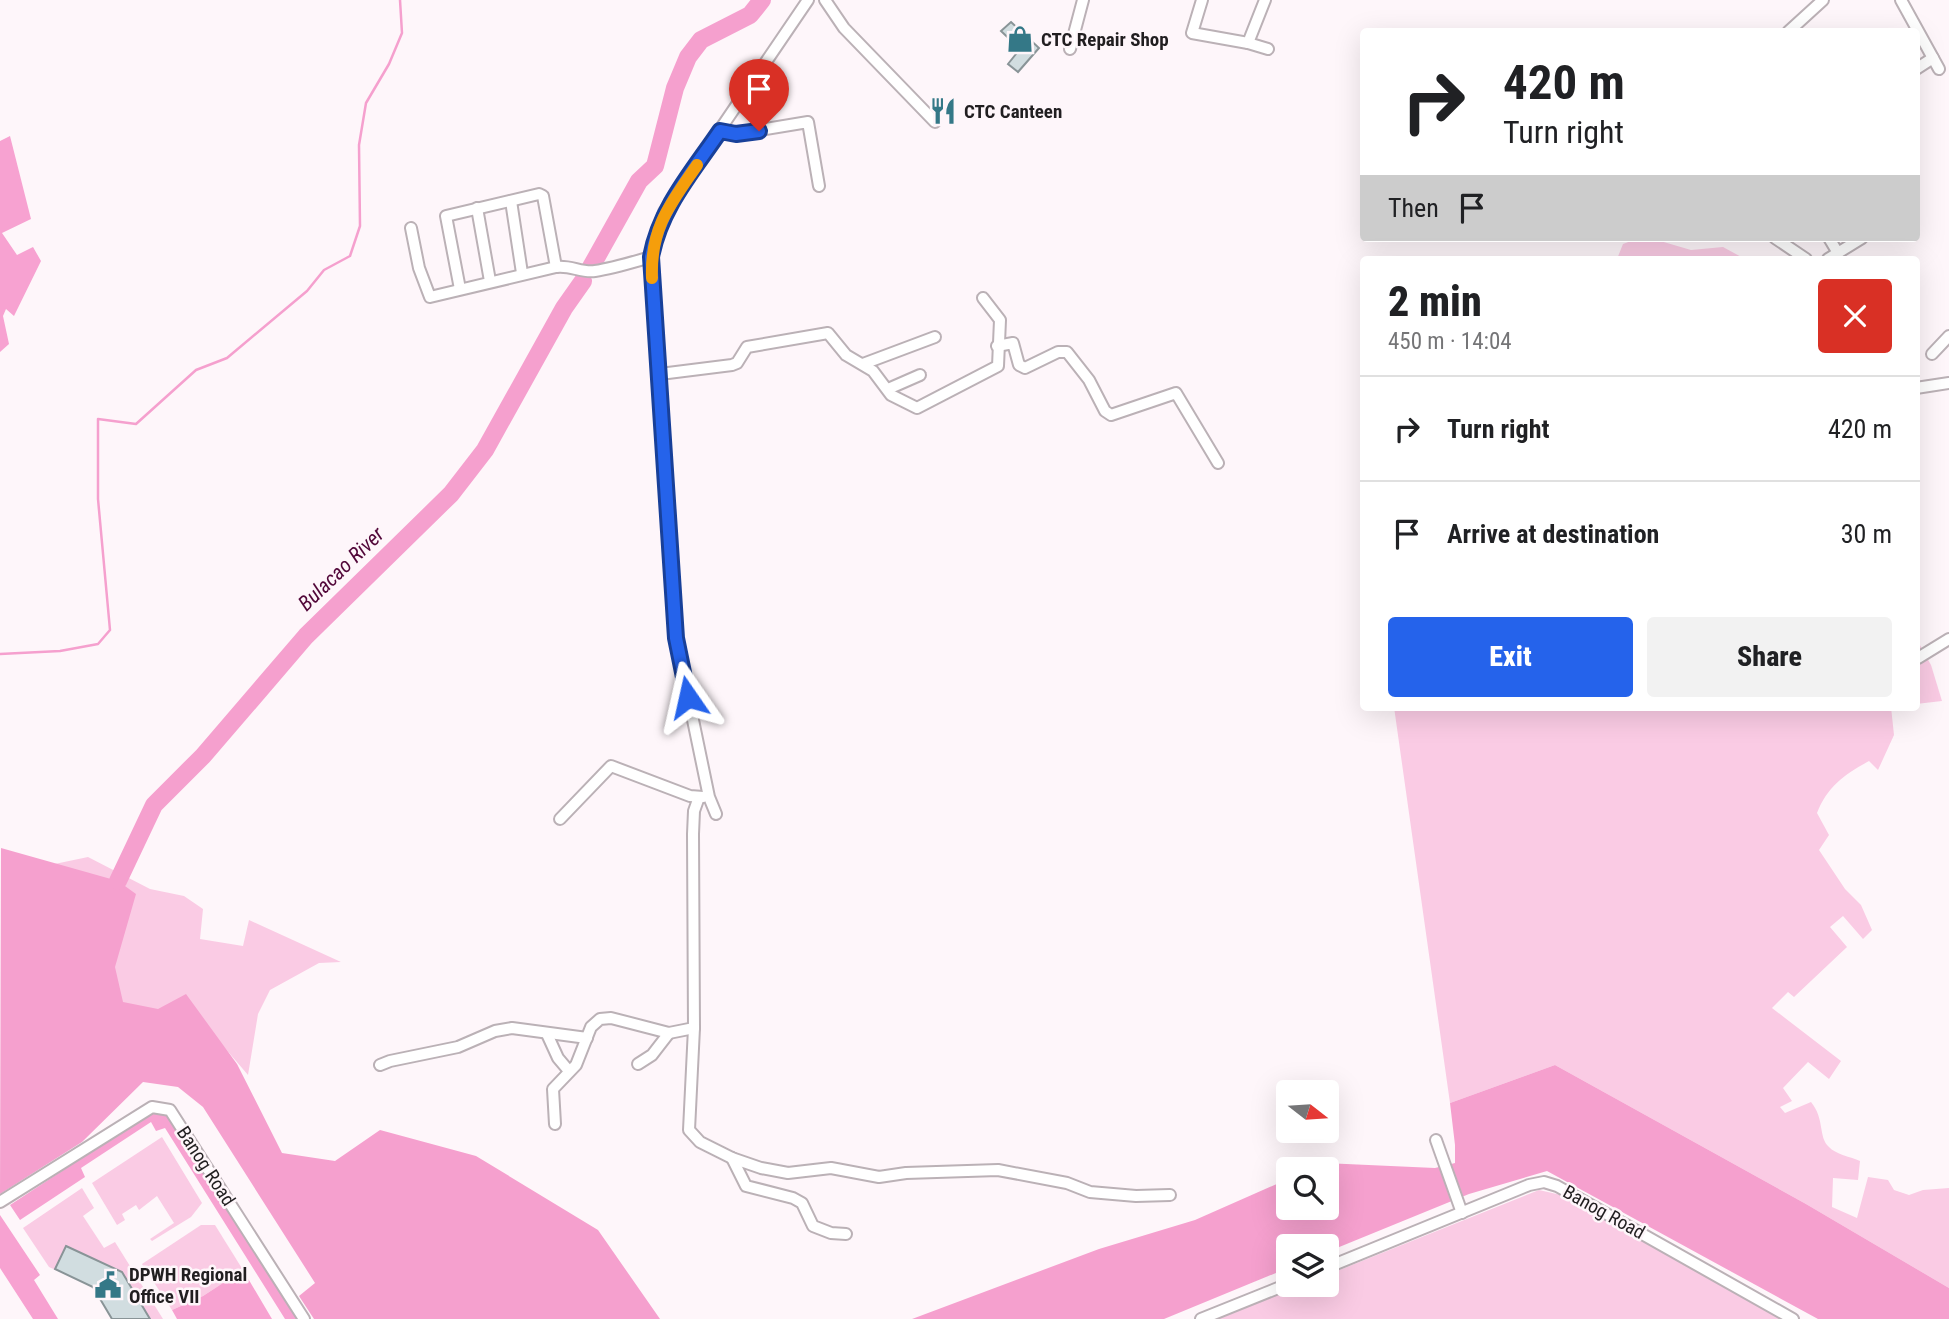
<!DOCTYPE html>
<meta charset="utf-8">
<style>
:root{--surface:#fff;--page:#f2f2f2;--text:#202124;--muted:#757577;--line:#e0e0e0;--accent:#2563eb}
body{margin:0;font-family:"Roboto Condensed",sans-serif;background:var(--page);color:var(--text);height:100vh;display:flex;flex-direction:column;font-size:26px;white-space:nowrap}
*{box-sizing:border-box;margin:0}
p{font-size:23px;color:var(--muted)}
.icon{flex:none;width:38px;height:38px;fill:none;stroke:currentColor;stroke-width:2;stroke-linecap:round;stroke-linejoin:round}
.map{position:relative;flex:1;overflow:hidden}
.panel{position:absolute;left:1360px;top:256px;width:560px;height:455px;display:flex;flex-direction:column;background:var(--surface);border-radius:7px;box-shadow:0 7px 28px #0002}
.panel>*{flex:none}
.hud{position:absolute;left:1360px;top:28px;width:560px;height:214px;border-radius:7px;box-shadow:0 7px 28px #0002;background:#fff;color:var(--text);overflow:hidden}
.needle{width:46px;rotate:107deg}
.fabs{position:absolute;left:1276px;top:1080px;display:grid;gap:14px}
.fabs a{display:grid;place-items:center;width:63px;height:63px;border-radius:7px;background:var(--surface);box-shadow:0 7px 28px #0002;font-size:35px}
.pin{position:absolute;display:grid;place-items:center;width:60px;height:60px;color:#fff;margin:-72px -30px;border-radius:50% 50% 50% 0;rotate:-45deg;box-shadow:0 0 7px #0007}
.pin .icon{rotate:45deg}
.me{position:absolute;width:77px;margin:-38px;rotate:349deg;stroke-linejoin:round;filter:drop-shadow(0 0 5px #0008)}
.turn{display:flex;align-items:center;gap:24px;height:147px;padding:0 28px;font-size:32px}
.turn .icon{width:91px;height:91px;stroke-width:2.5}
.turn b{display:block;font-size:49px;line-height:60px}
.then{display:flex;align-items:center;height:66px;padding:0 28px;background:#0003;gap:14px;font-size:26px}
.round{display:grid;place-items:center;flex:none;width:74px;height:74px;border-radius:7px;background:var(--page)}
.headline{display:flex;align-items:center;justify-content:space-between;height:119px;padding:0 28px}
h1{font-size:42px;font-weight:800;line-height:52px}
.action{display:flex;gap:14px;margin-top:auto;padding:14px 28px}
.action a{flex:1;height:80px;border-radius:7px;background:var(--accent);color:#fff;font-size:28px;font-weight:800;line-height:80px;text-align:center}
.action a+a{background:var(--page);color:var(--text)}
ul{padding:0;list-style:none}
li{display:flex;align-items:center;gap:21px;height:105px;padding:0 28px;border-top:2px solid var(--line)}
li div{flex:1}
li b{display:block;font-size:26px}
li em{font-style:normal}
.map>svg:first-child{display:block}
.green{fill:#facbe4}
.forest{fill:#f7a2d1}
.water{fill:#f5a0ce}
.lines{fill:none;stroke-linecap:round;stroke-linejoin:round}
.stream{stroke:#f5a0ce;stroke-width:2.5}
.river{stroke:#f5a0ce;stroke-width:18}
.building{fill:#d1dde0;stroke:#899497;stroke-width:2}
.minor-casing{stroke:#bbb1b6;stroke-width:14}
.minor{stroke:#fff;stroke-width:10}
.route-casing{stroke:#184099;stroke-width:18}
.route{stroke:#2563eb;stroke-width:12}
.slow{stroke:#f59e0b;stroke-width:12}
.labels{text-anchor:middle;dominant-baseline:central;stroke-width:5;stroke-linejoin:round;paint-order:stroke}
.poi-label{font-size:19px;font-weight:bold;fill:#211e20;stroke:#fef6fa;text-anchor:start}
.street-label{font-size:19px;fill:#211e20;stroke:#fef6fa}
.water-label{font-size:21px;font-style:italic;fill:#520739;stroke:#fef6fa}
</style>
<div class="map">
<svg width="1949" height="1319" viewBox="0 0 1949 1319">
<rect width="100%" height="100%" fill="#fef6fa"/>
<g class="green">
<polygon points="1639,238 1650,238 1691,250 1723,247 1745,259 1617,259 1623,244"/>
<polygon points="1916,638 1931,665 1942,701 1916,704"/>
<path d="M1394,707h497l3,28 -16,35 -9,-9c-24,13 -42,26 -52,52l12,22 -10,15 26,39 16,16 11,25 -9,9 -20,-23 -13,11 17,20 -53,50 -6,-5 -16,16 69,53 -12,18 -21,-17 -25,26 9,13 -12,6 5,6 26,-11c14,17 7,35 18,45 6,7 22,10 31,14l-2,19 -25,-2 -1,29 25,11 11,-41 20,3 6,10 15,5 14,-5 26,-2v100l-143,-84 -251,-139 -105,38z"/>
<polygon points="88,857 150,889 184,896 203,909 200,939 243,946 249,920 341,962 319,963 270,990 258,1014 248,1075 189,1006 131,1016 26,870"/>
<polygon points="162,1137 202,1203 191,1217 152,1241 150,1239 174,1223 157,1196 139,1210 136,1205 122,1214 125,1220 117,1225 92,1183"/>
<polygon points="82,1188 94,1208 83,1216 104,1248 115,1242 163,1319 112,1319 100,1290 49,1267 23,1228"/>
<polygon points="1539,1190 1561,1195 1782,1319 1217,1319 1303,1285 1326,1284 1327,1275"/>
<polygon points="201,1225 215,1225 243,1270 203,1296 172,1310 142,1264"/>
</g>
<g class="forest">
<polygon points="10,136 31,219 2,233 17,255 33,247 41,261 14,316 6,309 3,316 9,344 0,352 0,141"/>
<polygon points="152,1112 163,1112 169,1117 299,1319 285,1319 165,1128 156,1131 151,1122 81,1168 85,1177 20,1220 10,1205"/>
<polygon points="0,1215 40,1275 34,1280 58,1319 33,1319 0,1268"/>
<polygon points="243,1270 272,1319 177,1319 172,1310 203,1296"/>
</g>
<g class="water">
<polygon points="1,848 118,881 136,894 115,967 123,1002 158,1009 186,994 237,1064 282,1153 335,1161 380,1130 476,1156 598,1230 660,1319 314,1319 299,1296 315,1283 203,1107 178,1087 143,1082 82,1142 0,1194"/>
<polygon points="1555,1065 1806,1204 1949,1288 1949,1319 1818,1319 1547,1171 1469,1194 1327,1252 1326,1246 1288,1246 1288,1268 1164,1319 912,1319 1099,1249 1195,1220 1288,1179 1288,1208 1326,1208 1326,1169 1310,1169 1324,1163 1435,1168 1455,1163 1455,1145 1450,1103"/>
</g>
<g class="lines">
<polyline class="stream" points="0,654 60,651 98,644 110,630 98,499 98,419 136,424 196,370 227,358 307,291 324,270 350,256 360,226 359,145 366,103 389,64 402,33 400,0"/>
<g class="river">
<polyline points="591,267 639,181 655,166 675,88 688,57 701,40 750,15 762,0"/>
<polyline points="118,881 154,805 203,756 306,636 451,494 485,450 564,308 583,281"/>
</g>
</g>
<g class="building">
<polygon points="1011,22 1039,48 1018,72 1008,64 1020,49 1001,31"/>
<polygon points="66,1246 122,1272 150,1319 112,1319 93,1287 55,1269"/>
</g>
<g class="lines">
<defs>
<g id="minor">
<polyline points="825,0 844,28 935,122"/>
<polyline points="1202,0 1192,33 1248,43 1268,49"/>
<polyline points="1901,0 1939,69"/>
<polyline points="1788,32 1823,0"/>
<polyline points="1248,43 1265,0"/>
<polyline points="1070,49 1083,0"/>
<polyline points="1916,69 1933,58"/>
<polyline points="720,131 736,134 808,122 819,186"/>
<polyline points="511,201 522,273"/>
<polyline points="477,208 490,281"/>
<path d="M411,228l8,40 11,29 126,-30c15,-2 25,6 39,4 19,-3 38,-9 56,-14"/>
<polyline points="1775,238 1806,259"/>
<polyline points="1829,238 1838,253"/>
<polyline points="1828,259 1862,238"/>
<polyline points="460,289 446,216 539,194 543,196 556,267"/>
<polyline points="997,346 1013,343 1019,365 1025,368 1058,352 1067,352 1089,380 1105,411 1111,415 1176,393 1218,463"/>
<polyline points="1932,354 1949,336"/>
<polyline points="863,364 935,337"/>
<polyline points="660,374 732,365 737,363 747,347 828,333 846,355 873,371 891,395 917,408 998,366 1000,320 983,298"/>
<polyline points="1916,388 1949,383"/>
<polyline points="888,389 920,375"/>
<polyline points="1918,658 1949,639"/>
<polyline points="699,797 694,811 693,834 694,1028 689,1130 700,1142 732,1158 761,1168 788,1173 831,1168 879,1177 906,1173 998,1170 1067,1183 1090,1192 1136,1196 1170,1195"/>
<polyline points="716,814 709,797 676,638 651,257 664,212 808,0"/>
<polyline points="560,819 611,766 690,796 703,797"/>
<polyline points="547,1034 558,1058 569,1071"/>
<polyline points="638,1064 652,1055 669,1033"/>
<polyline points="380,1065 390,1061 458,1047 495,1031 512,1028 587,1038"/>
<polyline points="555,1124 553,1089 576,1065 591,1027 600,1019 611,1018 669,1033 694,1028"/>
<polyline points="1436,1140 1462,1213"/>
<polyline points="732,1158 746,1186 793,1198 802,1203 813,1226 831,1233 846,1234"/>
<polyline points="0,1202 152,1107 170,1110 304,1319"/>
<polyline points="1326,1268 1529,1185 1544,1182 1557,1186 1793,1319"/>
<polyline points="1201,1319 1288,1284"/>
</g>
</defs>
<use href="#minor" class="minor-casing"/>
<use href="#minor" class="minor"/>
</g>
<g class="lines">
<defs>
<path id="route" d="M688,697l-12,-59 -25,-381c9,-49 42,-86 69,-126l16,3 23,-3"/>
</defs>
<use href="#route" class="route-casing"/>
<use href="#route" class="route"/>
<path class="slow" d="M652,278c-2,-50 19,-75 45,-113"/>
</g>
<defs>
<symbol id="shop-bare" viewBox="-9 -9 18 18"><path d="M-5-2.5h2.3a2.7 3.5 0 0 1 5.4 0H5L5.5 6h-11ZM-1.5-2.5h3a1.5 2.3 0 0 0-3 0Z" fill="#347887" stroke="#fef6fa" stroke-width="2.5" paint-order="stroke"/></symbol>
<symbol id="restaurant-bare" viewBox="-9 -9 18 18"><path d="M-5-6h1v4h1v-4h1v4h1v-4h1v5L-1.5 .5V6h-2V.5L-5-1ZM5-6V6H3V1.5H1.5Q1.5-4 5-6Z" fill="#347887" stroke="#fef6fa" stroke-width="2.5" paint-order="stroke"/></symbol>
<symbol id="civic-bare" viewBox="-9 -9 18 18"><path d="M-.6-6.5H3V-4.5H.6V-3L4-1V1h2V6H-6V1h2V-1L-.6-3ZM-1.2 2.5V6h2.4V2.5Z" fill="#347887" stroke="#fef6fa" stroke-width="2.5" paint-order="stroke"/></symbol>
</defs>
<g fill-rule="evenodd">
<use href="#shop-bare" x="1001" y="20" width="38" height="38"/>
<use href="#restaurant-bare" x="924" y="92" width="38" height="38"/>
<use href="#civic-bare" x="89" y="1266" width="38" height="38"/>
</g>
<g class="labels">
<g class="poi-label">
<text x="1041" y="39">CTC Repair Shop</text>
<text x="964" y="111">CTC Canteen</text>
<text x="129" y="1274">DPWH Regional<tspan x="129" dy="22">Office VII</tspan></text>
</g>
<g class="street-label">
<text transform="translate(206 1166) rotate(57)">Banog Road</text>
<text transform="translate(1604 1212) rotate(29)">Banog Road</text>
</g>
<g class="water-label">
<text transform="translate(341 569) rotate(-44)">Bulacao River</text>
</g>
</g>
</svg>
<div class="fabs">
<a><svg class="needle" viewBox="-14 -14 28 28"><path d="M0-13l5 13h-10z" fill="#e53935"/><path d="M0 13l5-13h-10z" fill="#757577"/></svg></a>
<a><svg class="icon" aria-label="search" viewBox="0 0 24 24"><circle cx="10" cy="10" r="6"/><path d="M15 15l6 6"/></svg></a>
<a><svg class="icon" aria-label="layers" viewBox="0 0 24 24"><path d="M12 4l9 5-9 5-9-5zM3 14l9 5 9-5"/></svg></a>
</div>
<div class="pin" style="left:759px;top:131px;background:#d93025"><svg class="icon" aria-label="arrive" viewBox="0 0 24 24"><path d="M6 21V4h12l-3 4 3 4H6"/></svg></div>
<svg class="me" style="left:688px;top:697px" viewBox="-20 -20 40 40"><path d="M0-17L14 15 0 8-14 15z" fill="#2563eb" stroke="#fff" stroke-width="4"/></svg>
<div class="hud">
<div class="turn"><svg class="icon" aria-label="right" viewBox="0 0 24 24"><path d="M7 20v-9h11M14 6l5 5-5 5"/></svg><div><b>420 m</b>Turn right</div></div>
<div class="then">Then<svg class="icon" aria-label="arrive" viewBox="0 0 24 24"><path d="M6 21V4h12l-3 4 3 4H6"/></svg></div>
</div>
<section class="panel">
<div class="headline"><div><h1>2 min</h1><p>450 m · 14:04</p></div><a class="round" style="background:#d93025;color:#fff"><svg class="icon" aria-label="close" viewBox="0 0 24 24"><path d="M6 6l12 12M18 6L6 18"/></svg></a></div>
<ul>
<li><svg class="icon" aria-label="right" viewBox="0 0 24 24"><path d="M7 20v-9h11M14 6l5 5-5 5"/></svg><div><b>Turn right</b></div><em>420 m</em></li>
<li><svg class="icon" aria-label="arrive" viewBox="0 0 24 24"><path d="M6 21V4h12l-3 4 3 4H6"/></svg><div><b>Arrive at destination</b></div><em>30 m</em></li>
</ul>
<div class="action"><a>Exit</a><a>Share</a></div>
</section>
</div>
